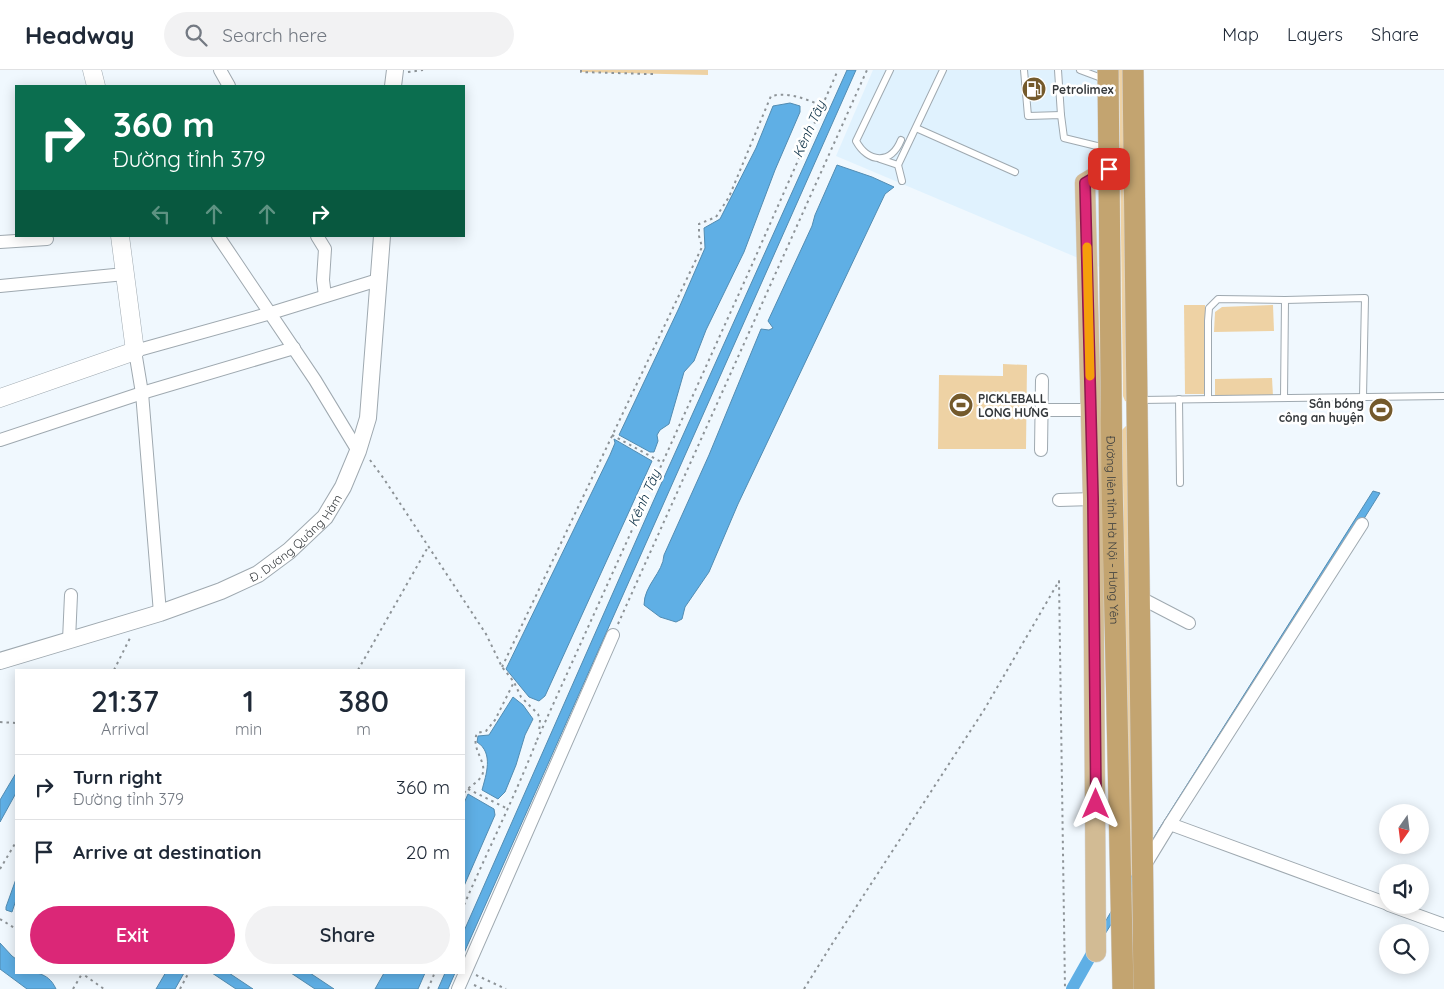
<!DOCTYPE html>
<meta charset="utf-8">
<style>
:root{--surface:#fff;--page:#f2f2f3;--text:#1f2937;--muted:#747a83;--line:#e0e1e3;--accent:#db2777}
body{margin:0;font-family:Quicksand,sans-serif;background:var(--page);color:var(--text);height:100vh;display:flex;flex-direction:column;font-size:19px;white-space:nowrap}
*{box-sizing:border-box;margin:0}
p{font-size:16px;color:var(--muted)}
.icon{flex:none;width:28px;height:28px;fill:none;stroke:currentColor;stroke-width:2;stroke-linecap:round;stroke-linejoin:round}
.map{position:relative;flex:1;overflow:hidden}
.panel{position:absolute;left:15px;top:599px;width:450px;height:305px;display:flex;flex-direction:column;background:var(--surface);border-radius:0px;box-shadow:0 2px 12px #0003}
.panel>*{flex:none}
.top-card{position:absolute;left:15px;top:15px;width:450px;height:152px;border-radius:0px;box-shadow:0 2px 12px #0003;background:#0b6e4f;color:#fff;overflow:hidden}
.needle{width:32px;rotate:194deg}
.controls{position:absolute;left:1379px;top:734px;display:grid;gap:10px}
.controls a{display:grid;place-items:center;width:50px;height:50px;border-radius:50%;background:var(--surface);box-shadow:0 2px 12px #0003;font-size:25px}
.pin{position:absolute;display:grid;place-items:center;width:42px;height:42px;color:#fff;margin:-21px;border-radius:10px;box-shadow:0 2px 8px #0006}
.me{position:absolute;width:55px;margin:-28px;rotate:0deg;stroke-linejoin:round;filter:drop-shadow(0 0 4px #0008)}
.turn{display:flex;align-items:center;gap:18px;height:105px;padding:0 15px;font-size:22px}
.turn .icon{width:65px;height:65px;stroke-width:2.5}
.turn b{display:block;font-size:35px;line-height:42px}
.lanes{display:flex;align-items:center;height:48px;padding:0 15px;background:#0003;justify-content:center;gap:25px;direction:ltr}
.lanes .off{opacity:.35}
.eta{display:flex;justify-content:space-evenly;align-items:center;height:85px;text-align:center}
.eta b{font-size:30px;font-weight:600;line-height:35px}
.cta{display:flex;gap:10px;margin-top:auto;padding:10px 15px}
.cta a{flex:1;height:58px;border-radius:30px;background:var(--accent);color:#fff;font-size:20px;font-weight:600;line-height:58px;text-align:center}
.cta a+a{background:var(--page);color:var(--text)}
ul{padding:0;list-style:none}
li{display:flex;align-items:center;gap:15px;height:65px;padding:0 15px;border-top:1px solid var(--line)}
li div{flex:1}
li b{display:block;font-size:19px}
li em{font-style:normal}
header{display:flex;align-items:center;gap:30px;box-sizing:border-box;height:70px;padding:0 25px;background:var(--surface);border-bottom:1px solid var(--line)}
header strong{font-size:24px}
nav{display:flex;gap:28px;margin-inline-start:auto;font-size:18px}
.search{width:350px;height:45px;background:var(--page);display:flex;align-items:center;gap:12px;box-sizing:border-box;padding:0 18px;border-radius:28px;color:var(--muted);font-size:19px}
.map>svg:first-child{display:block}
.built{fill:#e0f2fe}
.green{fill:#eed2a4}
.water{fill:#5fafe5;stroke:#528cb2}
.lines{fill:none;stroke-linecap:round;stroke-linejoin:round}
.canal{stroke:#5fafe5;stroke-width:12}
.service-casing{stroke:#9fa9b0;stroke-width:8}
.minor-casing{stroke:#9fa9b0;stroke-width:14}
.tertiary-casing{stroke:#9fa9b0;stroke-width:18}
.secondary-casing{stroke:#9fa9b0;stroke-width:19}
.primary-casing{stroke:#d3d3d4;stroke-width:21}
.trunk-casing{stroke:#d3d3d4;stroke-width:22}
.path{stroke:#8d9397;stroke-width:2;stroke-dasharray:2.5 4;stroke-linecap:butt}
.service{stroke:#fff;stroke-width:6}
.minor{stroke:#fff;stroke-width:12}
.tertiary{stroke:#fff;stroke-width:16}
.secondary{stroke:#fff;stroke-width:18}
.primary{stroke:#d2bb94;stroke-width:20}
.trunk{stroke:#c3a470;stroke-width:21}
.route-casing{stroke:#8e194d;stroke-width:12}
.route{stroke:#db2777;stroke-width:9}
.slow{stroke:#f59e0b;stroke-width:9}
.labels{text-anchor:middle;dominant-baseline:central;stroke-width:5;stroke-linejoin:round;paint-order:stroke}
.poi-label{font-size:12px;font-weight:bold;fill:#35393c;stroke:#fff;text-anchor:start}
.street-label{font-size:12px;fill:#35393c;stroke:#fff}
.water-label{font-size:14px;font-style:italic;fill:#0c3046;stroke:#fff}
</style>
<header>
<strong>Headway</strong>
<div class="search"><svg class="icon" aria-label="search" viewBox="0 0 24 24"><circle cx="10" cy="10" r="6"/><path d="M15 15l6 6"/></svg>Search here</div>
<nav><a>Map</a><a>Layers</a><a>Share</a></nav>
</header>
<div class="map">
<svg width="1444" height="919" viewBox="0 0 1444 919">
<rect width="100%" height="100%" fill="#f0f8fe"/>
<polygon class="built" points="873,0 1108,0 1109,201 836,86"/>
<g class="green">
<polygon points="581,0 708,0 708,5 581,2"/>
<polygon points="1119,0 1126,0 1128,332 1125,331 1123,326"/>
<polygon points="1184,235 1205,235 1206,324 1185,324"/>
<polygon points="1273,235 1274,261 1214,262 1215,242 1222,237"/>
<polygon points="1003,294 1027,295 1026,379 938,379 939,305 1003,306"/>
<polygon points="1272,308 1273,326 1215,327 1215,309"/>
<polygon points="1126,356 1130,357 1136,815 1131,823 1122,360"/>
</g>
<g class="water">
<polygon points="847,0 856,0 464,883 464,861 653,432"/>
<polygon points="790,33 800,36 800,42 775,100 744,182 706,260 694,291 684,302 669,354 660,360 657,365 658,371 654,382 650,382 619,365 679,238 705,178 704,158 720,149 756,78 773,36"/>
<path d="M837,95l35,12 22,10 -9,7 -147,310 -29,68 -24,35 -3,12 -6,3 -16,-5 -16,-12c0,-20 19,-32 20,-50l45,-100 52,-126 8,1 4,-2 -5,-7 44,-95 3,-11z"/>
<polygon points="614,369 652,391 545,626 539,631 529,627 506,599 610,385 615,373"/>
<polygon points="1373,421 1380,423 1087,893 1083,890 1159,759"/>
<path d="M513,627l10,8 10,14 -8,16 -9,30 -11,27 -7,7 -16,-9c4,-15 12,-37 -5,-48l1,-6 11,-1z"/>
<polygon points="16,703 16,723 0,752 0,730"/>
<polygon points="468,724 494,739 495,745 464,816 464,733"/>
<polygon points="16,809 16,830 12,842 6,840 6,837"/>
<path d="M0,873l12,13 4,3v13c17,0 32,-1 40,17h-29l-27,-20z"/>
<polygon points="166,902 184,903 175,919 156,919"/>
<polygon points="212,903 229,903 253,919 236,919"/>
<polygon points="291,903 310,903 334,919 315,919"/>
<polygon points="384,903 384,902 425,903 418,919 375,919"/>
<polygon points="445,903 455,903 448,919 438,919"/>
</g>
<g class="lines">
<polyline class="canal" points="1072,919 1094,880"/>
<defs>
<g id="service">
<path d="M890,0l-34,71c12,22 35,24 45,-1"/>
<polyline points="1024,0 1028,46 1061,45 1064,68 1105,78"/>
<polyline points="1058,0 1061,45"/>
<polyline points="1080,0 1104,9"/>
<polyline points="916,58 1015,102"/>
<polyline points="880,89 898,95 943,0"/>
<polyline points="898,95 902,111"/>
<polyline points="1285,230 1365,228 1363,327"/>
<polyline points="1179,329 1180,413"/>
<polyline points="1208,329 1208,251 1209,238 1218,229 1285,230 1284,328"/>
<polyline points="1140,330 1444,326"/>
</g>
<g id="minor">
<polyline points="220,0 229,16"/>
<polyline points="218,166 315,310 358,381"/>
<polyline points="317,166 325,179 323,210 325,226"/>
<polyline points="0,172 47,169"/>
<polyline points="0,216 125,204"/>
<polyline points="1042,340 1091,340"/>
<polyline points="0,370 142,323 294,278"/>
<polyline points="1041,380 1042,310"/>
<polyline points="1059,430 1093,429"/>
<polyline points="1139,527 1189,553"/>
<polyline points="160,543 142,323 135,281 271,243 378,210"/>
<polyline points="69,570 71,525"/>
<polyline points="1170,754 1362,454"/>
<polyline points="1145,795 1170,754 1388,834"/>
<polyline points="1389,835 1444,855"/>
<polyline points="458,919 613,565"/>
</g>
<g id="tertiary">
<polyline points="393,16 395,0"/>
<path id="s1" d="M0,591l160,-48 61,-22 37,-17 31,-23 36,-34 18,-30 15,-36 10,-33 14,-182"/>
</g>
<g id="secondary">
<polyline points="92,0 96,16"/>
<polyline points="0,328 135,281 120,166"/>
</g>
<polyline id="primary" points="1096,882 1093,429 1085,113 1109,99"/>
<g id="trunk">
<path id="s2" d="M1108,0l4,411 11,508"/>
<polyline points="1133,0 1144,919"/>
</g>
</defs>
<use href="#service" class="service-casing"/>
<use href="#minor" class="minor-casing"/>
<use href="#tertiary" class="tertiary-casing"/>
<use href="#secondary" class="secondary-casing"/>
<use href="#primary" class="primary-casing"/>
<use href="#trunk" class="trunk-casing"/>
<g class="path">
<polyline points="581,0 581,2 648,4 653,4 653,0"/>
<polyline points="408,2 423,0"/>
<polyline points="612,365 663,393"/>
<polyline points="370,390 384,409 486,564 502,597 514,612 521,627 538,644 540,650 539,663"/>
<polyline points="618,554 867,0"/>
<path d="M502,597l200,-420 -3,-11v-12l17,-7 13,-20 42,-101c19,-4 34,3 52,10"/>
<polyline points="114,600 131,566"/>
<polyline points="358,600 428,477"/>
<polyline points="0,652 16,653"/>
<polyline points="537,670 751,197 838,0"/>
<polyline points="468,719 508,739"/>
<path d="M464,723c4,-6 12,-9 17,-16 9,-13 -11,-27 -4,-44l9,-2 9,-11 19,-38"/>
<polyline points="0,799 16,772"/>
<path d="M464,835c24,-55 51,-109 73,-165"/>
<polyline points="0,849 16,859"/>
<polyline points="80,902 104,919"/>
<polyline points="476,905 506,919"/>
<polyline points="474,915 483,919"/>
<polyline points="73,919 83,902"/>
<polyline points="180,919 189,902"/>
<polyline points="428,919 435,902"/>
<polyline points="804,919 832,874 984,640 1059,511 1065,919"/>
</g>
<use href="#service" class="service"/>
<use href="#minor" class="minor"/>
<use href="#tertiary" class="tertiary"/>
<use href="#secondary" class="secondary"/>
<use href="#primary" class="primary"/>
<use href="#trunk" class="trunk"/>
</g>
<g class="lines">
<defs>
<polyline id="route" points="1096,734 1093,428 1085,113 1109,99"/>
</defs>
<use href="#route" class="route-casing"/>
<use href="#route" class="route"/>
<polyline class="slow" points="1087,177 1090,306"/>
</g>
<defs>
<symbol id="fuel-disc" viewBox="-11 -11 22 22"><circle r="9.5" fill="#745a2c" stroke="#fff"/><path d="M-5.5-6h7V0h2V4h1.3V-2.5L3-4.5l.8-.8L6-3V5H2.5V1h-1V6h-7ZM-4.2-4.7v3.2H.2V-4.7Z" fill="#fff"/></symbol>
<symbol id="stadium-disc" viewBox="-11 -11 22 22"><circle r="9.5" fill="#745a2c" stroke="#fff"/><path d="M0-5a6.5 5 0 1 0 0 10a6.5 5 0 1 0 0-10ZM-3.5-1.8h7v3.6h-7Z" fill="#fff"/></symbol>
</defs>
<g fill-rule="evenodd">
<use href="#fuel-disc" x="1020" y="5" width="28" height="28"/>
<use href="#stadium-disc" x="947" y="321" width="28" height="28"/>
<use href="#stadium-disc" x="1367" y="326" width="28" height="28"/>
</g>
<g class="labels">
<g class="poi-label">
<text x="1052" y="19">Petrolimex</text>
<text x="978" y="328">PICKLEBALL<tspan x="978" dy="14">LONG HƯNG</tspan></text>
<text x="1364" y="333" text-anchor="end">Sân bóng<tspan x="1364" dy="14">công an huyện</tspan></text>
</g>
<g class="street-label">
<text stroke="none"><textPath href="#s2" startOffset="460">Đường liên tỉnh Hà Nội - Hưng Yên</textPath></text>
<text stroke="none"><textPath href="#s1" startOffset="325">Đ. Dương Quảng Hàm</textPath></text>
</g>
<g class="water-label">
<text transform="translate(809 59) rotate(-66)">Kênh Tây</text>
<text transform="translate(644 428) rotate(-66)">Kênh Tây</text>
</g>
</g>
</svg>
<div class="controls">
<a><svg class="needle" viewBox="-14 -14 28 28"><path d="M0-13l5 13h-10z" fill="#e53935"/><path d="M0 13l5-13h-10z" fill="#747a83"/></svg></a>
<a><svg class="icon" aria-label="sound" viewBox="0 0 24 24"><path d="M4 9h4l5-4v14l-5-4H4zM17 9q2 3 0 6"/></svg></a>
<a><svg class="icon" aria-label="search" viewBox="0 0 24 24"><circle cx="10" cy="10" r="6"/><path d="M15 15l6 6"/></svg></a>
</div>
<div class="pin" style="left:1109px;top:99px;background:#d93025"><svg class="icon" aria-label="arrive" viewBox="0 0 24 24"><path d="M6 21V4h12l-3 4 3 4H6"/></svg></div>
<svg class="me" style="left:1096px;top:734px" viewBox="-20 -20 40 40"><path d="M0-17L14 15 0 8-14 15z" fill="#db2777" stroke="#fff" stroke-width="4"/></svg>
<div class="top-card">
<div class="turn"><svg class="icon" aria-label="right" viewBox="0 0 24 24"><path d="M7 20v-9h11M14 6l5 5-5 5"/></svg><div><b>360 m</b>Đường tỉnh 379</div></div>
<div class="lanes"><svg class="icon off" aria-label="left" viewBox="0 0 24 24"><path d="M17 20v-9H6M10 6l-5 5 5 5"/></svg><svg class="icon off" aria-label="ahead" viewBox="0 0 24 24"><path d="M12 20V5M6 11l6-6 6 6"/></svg><svg class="icon off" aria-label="ahead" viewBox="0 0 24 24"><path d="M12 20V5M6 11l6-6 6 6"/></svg><svg class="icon" aria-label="right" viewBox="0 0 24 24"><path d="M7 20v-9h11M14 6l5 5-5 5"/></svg></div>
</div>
<section class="panel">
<div class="eta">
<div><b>21:37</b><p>Arrival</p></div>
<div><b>1</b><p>min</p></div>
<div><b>380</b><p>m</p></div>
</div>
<ul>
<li><svg class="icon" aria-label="right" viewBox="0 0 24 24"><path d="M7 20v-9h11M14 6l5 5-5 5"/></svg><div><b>Turn right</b><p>Đường tỉnh 379</p></div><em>360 m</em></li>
<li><svg class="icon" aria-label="arrive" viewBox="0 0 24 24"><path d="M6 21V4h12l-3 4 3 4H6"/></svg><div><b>Arrive at destination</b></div><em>20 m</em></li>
</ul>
<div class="cta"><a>Exit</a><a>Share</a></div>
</section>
</div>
